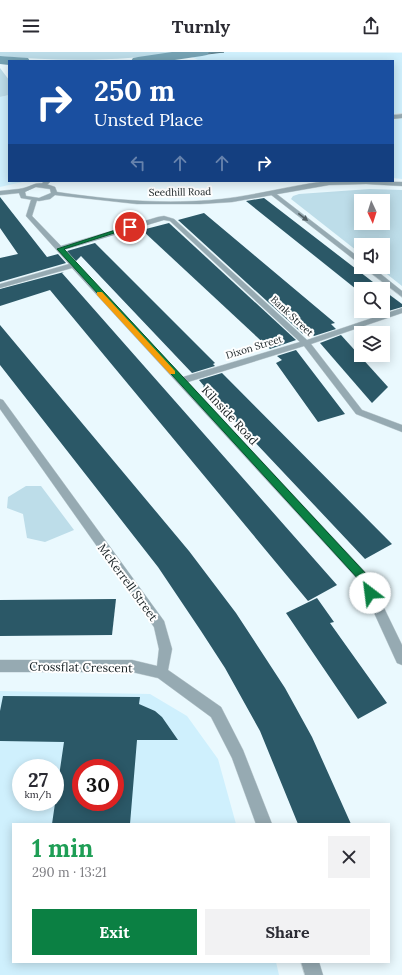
<!DOCTYPE html>
<meta charset="utf-8">
<style>
:root{--surface:#fff;--page:#f2f2f3;--text:#2b2b33;--muted:#7c7c81;--accent:#0b8043}
body{margin:0;font-family:Lora,serif;background:var(--page);color:var(--text);height:100vh;display:flex;flex-direction:column;font-size:15px;white-space:nowrap}
*{box-sizing:border-box;margin:0}
p{font-size:13px;color:var(--muted)}
.icon{flex:none;width:22px;height:22px;fill:none;stroke:currentColor;stroke-width:2;stroke-linecap:round;stroke-linejoin:round}
.map{position:relative;flex:1;overflow:hidden}
.panel{position:absolute;left:12px;top:771px;width:378px;height:140px;display:flex;flex-direction:column;background:var(--surface);border-radius:0px;box-shadow:0 2px 10px #0003}
.panel>*{flex:none}
.top-card{position:absolute;left:8px;top:8px;width:386px;height:122px;border-radius:0px;box-shadow:0 2px 10px #0003;background:#1a4fa0;color:#fff;overflow:hidden}
.needle{width:26px;rotate:176deg}
.buttons{position:absolute;left:354px;top:142px;display:grid;gap:8px}
.buttons a{display:grid;place-items:center;width:36px;height:36px;border-radius:0px;background:var(--surface);box-shadow:0 2px 10px #0003;font-size:20px}
.speed{position:absolute;left:12px;top:707px;display:flex;gap:8px;font-size:20px;font-weight:700;text-align:center}
.speed>*{display:grid;place-content:center;width:52px;height:52px;border-radius:50%;background:var(--surface);box-shadow:0 2px 10px #0003;line-height:1}
.speed small{font-size:10px;font-weight:400}
.speed .limit{border:6px solid #d22;background:#fff;color:#111}
.pin{position:absolute;display:grid;place-items:center;width:34px;height:34px;color:#fff;margin:-17px;border:2px solid #fff;border-radius:50%;box-shadow:0 1px 4px #0007}
.me{position:absolute;width:44px;margin:-22px;rotate:330deg;stroke-linejoin:round;filter:drop-shadow(0 0 3px #0008)}
.turn{display:flex;align-items:center;gap:14px;height:84px;padding:0 20px;font-size:18px}
.turn .icon{width:52px;height:52px;stroke-width:2.5}
.turn b{display:block;font-size:28px;line-height:34px}
.lanes{display:flex;align-items:center;height:38px;padding:0 20px;background:#0003;justify-content:center;gap:20px;direction:ltr}
.lanes .off{opacity:.35}
.round{display:grid;place-items:center;flex:none;width:42px;height:42px;border-radius:0px;background:var(--page)}
.summary{display:flex;align-items:center;justify-content:space-between;height:68px;padding:0 20px}
h1{font-size:24px;font-weight:800;line-height:30px;color:#1e9e55}
.cta{display:flex;gap:8px;margin-top:auto;padding:8px 20px}
.cta a{flex:1;height:46px;border-radius:0px;background:var(--accent);color:#fff;font-size:16px;font-weight:800;line-height:46px;text-align:center}
.cta a+a{background:var(--page);color:var(--text)}
header{display:flex;justify-content:space-between;align-items:center;height:52px;padding:0 20px;background:var(--surface);font-size:18px;font-weight:800}
.map>svg:first-child{display:block}
.built{fill:#cff0fd;fill-rule:evenodd}
.green{fill:#bddde9;fill-rule:evenodd}
.water{fill:#76a3b4;stroke:#5a7c88}
.lines{fill:none;stroke-linecap:round;stroke-linejoin:round}
.river{fill:#76a3b4;fill-rule:evenodd}
.building{fill:#2b5867;fill-rule:evenodd}
.minor-casing{stroke:#c8d6db;stroke-width:1}
.tertiary-casing{stroke:#c8d6db;stroke-width:1}
.minor{fill:#96aab2;fill-rule:evenodd}
.tertiary{fill:#96aab2;fill-rule:evenodd}
.oneway{fill:#505e63}
.route{fill:#0b8043;stroke:#07532c}
.slow{fill:#f59e0b}
.labels{text-anchor:middle;dominant-baseline:central;stroke-width:4;stroke-linejoin:round;paint-order:stroke}
.far-street-label{font-size:10px;fill:#172023;stroke:#fff}
.street-label{font-size:12px;fill:#172023;stroke:#fff}
</style>
<header><svg class="icon" aria-label="menu" viewBox="0 0 24 24"><path d="M4 6h16M4 12h16M4 18h16"/></svg>Turnly<svg class="icon" aria-label="share" viewBox="0 0 24 24"><path d="M12 15V3M7 8l5-5 5 5M5 13v7h14v-7"/></svg></header>
<div class="map">
<svg width="402" height="923" viewBox="0 0 402 923">
<rect width="100%" height="100%" fill="#eaf9fe"/>
<g class="built">
<polygon points="224,0 402,1 402,61 393,62 393,9 200,9 192,5"/>
<polygon points="9,43 9,129 27,129 0,135 0,45"/>
<polygon points="402,66 402,127 393,126 393,68"/>
<path d="M0,639l150,3 37,22 31,43 18,65h-223v138h263l3,13h-279zM21,716h34v34h-34zM81,716h34v34h-34z"/>
</g>
<g class="green">
<path d="M0,0h185c-60,9 -124,10 -185,4z"/>
<polygon points="0,16 9,28 9,43 0,45"/>
<path d="M370,137l32,1v96l-24,-19h5v-22h-22v9l-70,-55 2,-3 6,-2zM361,149h22v22h-22z"/>
<polygon points="26,434 41,434 74,478 45,490 27,486 23,462 7,456 8,445"/>
</g>
<polygon class="water" points="185,0 224,0 150,9"/>
<g class="lines">
<g class="river">
<polygon points="172,0 209,0 207,3 202,4 168,9 131,9 133,6 138,5"/>
<polygon points="0,4 28,6 30,9 9,9 9,13 0,12"/>
</g>
</g>
<g class="building">
<polygon points="0,145 47,205 58,202 66,211 0,230 0,206 18,202 0,176"/>
<polygon points="264,146 360,220 382,237 361,237 361,241 246,149"/>
<polygon points="204,161 335,271 331,272 336,277 314,284 309,278 303,282 178,168"/>
<polygon points="169,171 296,288 270,297 142,178"/>
<polygon points="95,191 215,311 213,312 215,314 192,321 81,204 76,209 67,199"/>
<polygon points="64,220 62,221 337,533 308,549 50,238 0,254 0,237"/>
<polygon points="383,238 402,252 402,255 385,260 383,259"/>
<polygon points="0,273 189,499 236,561 285,636 312,685 351,772 298,772 260,679 225,616 201,579 158,515 0,313"/>
<polygon points="341,283 388,335 372,351 320,291"/>
<polygon points="296,298 345,362 318,370 276,311 282,308 277,304"/>
<polygon points="222,321 392,492 365,507 203,335 204,334 199,328"/>
<polygon points="317,546 334,570 330,571 387,651 358,667 286,561"/>
<polygon points="116,547 112,583 0,584 0,548"/>
<path d="M3,644l137,1 -1,7 16,7 7,6 16,23h-41l-7,84h-78l12,-82 -64,-1v-30zM81,716h34v34h-34z"/>
</g>
<g class="lines">
<defs>
<g id="minor">
<polygon points="402,62 402,66 393,67 393,63"/>
<polygon points="44,129 51,129 46,134 42,134 41,133"/>
<polygon points="270,140 274,140 361,207 361,213 270,142"/>
<path d="M34,146l3,2 -5,16 29,30 97,-29 6,-1 10,3 133,121 95,-32v5l-91,31 51,66 40,15v7l-46,-18 -52,-68 -116,36 180,193 34,70v20l-5,-2 -37,-81 -288,-314 -72,20v-4l69,-20 -43,-48 5,-16zM164,168l6,1 130,121 -117,35 -119,-127z"/>
<polygon points="363,215 372,215 402,239 402,245"/>
<polygon points="0,347 3,348 164,569 172,597 168,618 221,655 243,698 272,772 256,772 232,706 211,665 158,626 132,620 0,620 0,608 132,608 157,614 159,597 154,575 0,357"/>
<polygon points="301,910 319,910 323,923 305,923"/>
</g>
<path id="tertiary" d="M328,129l74,1v4l-36,-2 -37,1 -97,17 -32,2h-63l-82,-9 -5,4 -11,2 -18,-3 -2,-5 -19,2v-4c6,-1 13,-1 19,-2 18,-3 14,-10 36,-2l2,5c54,8 110,13 165,7 36,-4 70,-14 106,-18zM36,135l14,2 1,4 -12,5 -13,-2 -1,-4z"/>
</defs>
<use href="#minor" class="minor-casing"/>
<use href="#tertiary" class="tertiary-casing"/>
<use href="#minor" class="minor"/>
<use href="#tertiary" class="tertiary"/>
</g>
<defs><path id="oneway-solid" d="M-6-.8H1V-3.2L6.5 0L1 3.2V.8H-6Z"/></defs>
<use class="oneway" href="#oneway-solid" transform="translate(303 165) rotate(38)"/>
<polygon class="route" points="128,174 133,175 64,197 368,524 376,541 374,544 367,544 361,530 57,197"/>
<polygon class="slow" points="97,240 102,240 175,319 175,322 170,322 97,243"/>
<g class="labels">
<g class="far-street-label">
<text transform="translate(180 140) rotate(-1)">Seedhill Road</text>
<text transform="translate(292 264) rotate(43)">Bank Street</text>
<text transform="translate(254 295) rotate(-17)">Dixon Street</text>
</g>
<g class="street-label">
<text transform="translate(230 363) rotate(47)">Kilnside Road</text>
<text transform="translate(128 530) rotate(54)">McKerrell Street</text>
<text transform="translate(81 615) rotate(1)">Crossflat Crescent</text>
</g>
</g>
</svg>
<div class="buttons">
<a><svg class="needle" viewBox="-14 -14 28 28"><path d="M0-13l5 13h-10z" fill="#e53935"/><path d="M0 13l5-13h-10z" fill="#7c7c81"/></svg></a>
<a><svg class="icon" aria-label="sound" viewBox="0 0 24 24"><path d="M4 9h4l5-4v14l-5-4H4zM17 9q2 3 0 6"/></svg></a>
<a><svg class="icon" aria-label="search" viewBox="0 0 24 24"><circle cx="10" cy="10" r="6"/><path d="M15 15l6 6"/></svg></a>
<a><svg class="icon" aria-label="layers" viewBox="0 0 24 24"><path d="M12 4l9 5-9 5-9-5zM3 14l9 5 9-5"/></svg></a>
</div>
<div class="speed"><div>27<small>km/h</small></div><div class="limit">30</div></div>
<div class="pin" style="left:130px;top:175px;background:#d93025"><svg class="icon" aria-label="arrive" viewBox="0 0 24 24"><path d="M6 21V4h12l-3 4 3 4H6"/></svg></div>
<svg class="me" style="left:370px;top:541px" viewBox="-20 -20 40 40"><circle r="19" fill="#fff"/><path d="M0-13L10 11 0 6-10 11z" fill="#0b8043"/></svg>
<div class="top-card">
<div class="turn"><svg class="icon" aria-label="right" viewBox="0 0 24 24"><path d="M7 20v-9h11M14 6l5 5-5 5"/></svg><div><b>250 m</b>Unsted Place</div></div>
<div class="lanes"><svg class="icon off" aria-label="left" viewBox="0 0 24 24"><path d="M17 20v-9H6M10 6l-5 5 5 5"/></svg><svg class="icon off" aria-label="ahead" viewBox="0 0 24 24"><path d="M12 20V5M6 11l6-6 6 6"/></svg><svg class="icon off" aria-label="ahead" viewBox="0 0 24 24"><path d="M12 20V5M6 11l6-6 6 6"/></svg><svg class="icon" aria-label="right" viewBox="0 0 24 24"><path d="M7 20v-9h11M14 6l5 5-5 5"/></svg></div>
</div>
<section class="panel">
<div class="summary"><div><h1>1 min</h1><p>290 m · 13:21</p></div><a class="round"><svg class="icon" aria-label="close" viewBox="0 0 24 24"><path d="M6 6l12 12M18 6L6 18"/></svg></a></div>
<div class="cta"><a>Exit</a><a>Share</a></div>
</section>
</div>
